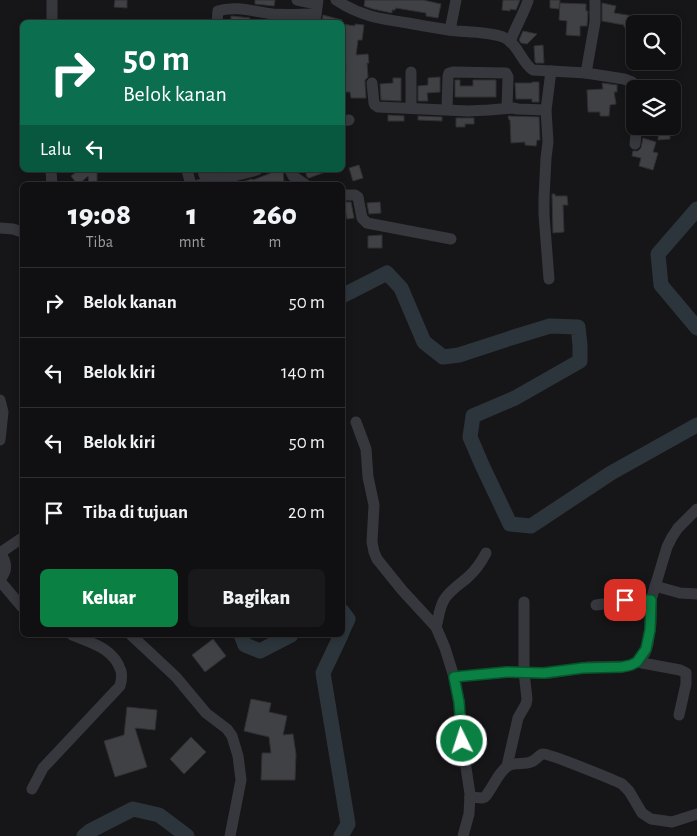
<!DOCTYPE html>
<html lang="id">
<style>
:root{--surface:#101012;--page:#19191b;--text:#f1f3f6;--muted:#9c9d9f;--line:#303032;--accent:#0b8043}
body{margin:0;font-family:"Alegreya Sans",sans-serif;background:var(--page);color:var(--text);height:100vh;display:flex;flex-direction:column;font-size:19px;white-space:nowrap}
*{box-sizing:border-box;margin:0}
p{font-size:16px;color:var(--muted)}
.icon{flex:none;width:28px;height:28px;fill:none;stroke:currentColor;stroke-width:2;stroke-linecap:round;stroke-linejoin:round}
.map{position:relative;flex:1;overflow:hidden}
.panel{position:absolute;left:20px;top:182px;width:325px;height:455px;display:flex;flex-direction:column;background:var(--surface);border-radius:8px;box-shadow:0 2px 8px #0003,0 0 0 1px var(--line)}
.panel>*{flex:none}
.hud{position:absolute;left:20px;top:20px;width:325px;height:152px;border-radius:8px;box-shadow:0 2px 8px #0003,0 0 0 1px var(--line);background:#0b6e4f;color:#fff;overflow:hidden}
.controls{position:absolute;left:626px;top:15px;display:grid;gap:10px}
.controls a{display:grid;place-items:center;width:55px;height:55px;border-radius:8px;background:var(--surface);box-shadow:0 2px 8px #0003,0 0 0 1px var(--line);font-size:25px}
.pin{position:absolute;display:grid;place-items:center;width:42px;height:42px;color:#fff;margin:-21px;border-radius:10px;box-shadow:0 2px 8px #0006}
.me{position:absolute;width:55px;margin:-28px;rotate:356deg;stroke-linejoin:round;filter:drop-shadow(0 0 4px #0008)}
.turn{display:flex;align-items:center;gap:18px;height:105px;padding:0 20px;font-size:22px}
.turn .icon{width:65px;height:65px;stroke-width:2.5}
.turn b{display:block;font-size:35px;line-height:42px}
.then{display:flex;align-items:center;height:48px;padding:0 20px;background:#0003;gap:10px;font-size:19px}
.eta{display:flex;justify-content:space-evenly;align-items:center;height:85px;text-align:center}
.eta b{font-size:30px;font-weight:800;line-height:35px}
.primary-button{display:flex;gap:10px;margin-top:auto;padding:10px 20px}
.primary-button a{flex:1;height:58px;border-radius:8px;background:var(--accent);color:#fff;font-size:20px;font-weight:800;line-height:58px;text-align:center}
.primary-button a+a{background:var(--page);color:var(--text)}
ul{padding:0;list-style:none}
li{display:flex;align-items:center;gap:15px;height:70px;padding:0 20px;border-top:1px solid var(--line)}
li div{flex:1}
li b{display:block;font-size:19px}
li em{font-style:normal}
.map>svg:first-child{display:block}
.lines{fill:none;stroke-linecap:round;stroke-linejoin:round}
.river{stroke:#2c353c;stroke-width:15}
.building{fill:#404145;stroke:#303034}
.minor{stroke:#37383d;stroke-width:11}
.route-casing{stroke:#07532c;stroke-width:12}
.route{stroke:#0b8043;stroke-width:9}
</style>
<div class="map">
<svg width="697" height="836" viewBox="0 0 697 836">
<rect width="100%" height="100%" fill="#161618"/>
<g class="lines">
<g class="river">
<polyline points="697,209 658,254 661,285 697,328"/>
<polyline points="342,296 387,273 401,288 424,342 443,357 459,355 514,337 550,326 578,327 580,345 580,361 515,398 473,416 470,437 482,465 510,524 531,526 611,473 697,425"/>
<polyline points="342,611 348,619 342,632"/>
<polyline points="241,635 245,645 260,651 291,635"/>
<polyline points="341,635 323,673 348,824 341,836"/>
<polyline points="84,836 90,831 133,809 159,815 187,836"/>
</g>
</g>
<g class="building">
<polygon points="115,0 127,0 127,8 114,7"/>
<polygon points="255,0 275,0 274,6 255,4"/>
<polygon points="365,0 423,0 441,4 438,18 426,16 426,13 396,8 395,10 392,10 392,13 373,9 364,6"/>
<polygon points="503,0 520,0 516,10 510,9 510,11 502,10"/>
<polygon points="550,0 560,0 559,9 550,8"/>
<polygon points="560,3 586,4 586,11 588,11 587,26 580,26 580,36 566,35 567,21 559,20"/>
<polygon points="602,3 616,6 614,13 640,17 638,24 635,24 635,30 624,27 624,25 602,21"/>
<polygon points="323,15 342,20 342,22 322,22"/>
<polygon points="231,16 250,18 250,22 231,22"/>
<polygon points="342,24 355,26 355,24 364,25 362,40 358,40 356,55 368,54 369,63 367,63 368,77 365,80 365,83 366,98 351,98 350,92 342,92 342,84 344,84 343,71 346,71 345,50 342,50"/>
<polygon points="523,31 537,34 527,44 521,43 519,40"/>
<polygon points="543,45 544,63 536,63 535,62 534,46"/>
<polygon points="440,77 440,92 427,93 428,101 418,101 418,86 428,85 428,78"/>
<polygon points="393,78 401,78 401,101 381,100 380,84 393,83"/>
<polygon points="455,80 460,80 460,86 473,86 473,80 496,80 496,97 455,97"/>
<polygon points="532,82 539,82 539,102 532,102 532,99 516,99 515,83 532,83"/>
<polygon points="602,83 617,85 617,92 614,92 616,104 610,105 609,116 600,116 600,112 588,112 587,90 603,89"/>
<polygon points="388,115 404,116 404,121 388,121"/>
<polygon points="418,116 442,117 442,121 418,120"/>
<polygon points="508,116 539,117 540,140 537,140 536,146 525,145 525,142 511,143 510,120 509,120"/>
<polygon points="456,118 474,118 474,124 465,124 465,127 456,127"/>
<polygon points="659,126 670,126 670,139 658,140"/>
<polygon points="643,138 656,142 653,152 658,153 653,170 639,166 641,158 632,156 633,151 638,151 641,148"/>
<polygon points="359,165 363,178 353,181 349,168"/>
<polygon points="72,170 97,170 97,185 89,185 88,176 78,185 71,176 75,173"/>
<polygon points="271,170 283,170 284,184 269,185 232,185 252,179 253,180 271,173"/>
<polygon points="305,170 328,170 328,171 309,178 307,177"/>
<polygon points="552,194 555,194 555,196 567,196 568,205 563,205 564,232 553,233"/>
<polygon points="344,202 351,202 354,218 347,219"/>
<polygon points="380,202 381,213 369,214 367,203"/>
<polygon points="382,235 382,248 368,248 368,236"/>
<polygon points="213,639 226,656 205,672 192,655"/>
<polygon points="251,699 271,703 269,712 287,716 283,735 293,734 296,754 295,780 261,780 262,753 271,753 269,737 244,731"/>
<polygon points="127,707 157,710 155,730 135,728 147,767 115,777 104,741 124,735"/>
<polygon points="191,737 206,752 184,774 170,759"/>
</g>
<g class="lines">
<g class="minor">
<polyline points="297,0 317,4"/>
<path d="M336,0c24,16 44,19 72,23 16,3 33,6 49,8 15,1 32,1 46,6 15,6 18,25 30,33l53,3 38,6 8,3 6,7"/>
<polyline points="52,22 52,0"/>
<path d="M217,22l1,-11c17,-6 37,1 55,3 14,1 29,0 43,0"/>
<polyline points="315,22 318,0"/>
<polyline points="450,30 456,0"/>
<path d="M510,42c5,-14 13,-27 18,-41"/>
<polyline points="586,73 595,22 595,0"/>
<polyline points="372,83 374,103 375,105 378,107 468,111 489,110 513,108 518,109 546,110"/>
<polyline points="411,108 411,72"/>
<polyline points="447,109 448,76 449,73 453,72 506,73 508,77 507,108"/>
<polyline points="342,121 349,120"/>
<polyline points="635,144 636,134 642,126"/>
<polyline points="51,170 52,185"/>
<polyline points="187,170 191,185"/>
<polyline points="203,170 204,175 206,176 219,173"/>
<polyline points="290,170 293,176 306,185"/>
<polyline points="198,185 257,170"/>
<polyline points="342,195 355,195 358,197 362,218 367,223 451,239"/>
<polyline points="0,228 13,229 22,232"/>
<polyline points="549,279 544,215 544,198 546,158 548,142 546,110 551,71"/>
<polyline points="0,400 3,412 0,440"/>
<polyline points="356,422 366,449 368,477 374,505 372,542 374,552 377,559 402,590 436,627 445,648 454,677"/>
<path d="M0,553c7,9 8,18 0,26"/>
<polyline points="0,553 22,538"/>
<polyline points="0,581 22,607"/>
<polyline points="655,586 680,593 697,594"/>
<polyline points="596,605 625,601 651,600"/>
<path d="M436,627c3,-9 3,-19 8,-27 5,-9 15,-15 23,-22 8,-7 14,-15 19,-25"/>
<polyline points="131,635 176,677 206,713 227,729 232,736 238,756 241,780 230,836"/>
<polyline points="637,662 680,670 686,673 686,684 679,715"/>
<polyline points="507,766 518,718 526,704 527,699 524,672 524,602"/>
<path d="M32,789l11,-21 77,-82c2,-6 2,-10 1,-15 -7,-23 -30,-28 -49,-36"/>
<path d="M470,797l12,1 3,-1c7,-8 14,-26 23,-31 5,-3 13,-2 19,-3 10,-1 10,-8 16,-9 5,-1 71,26 79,30l7,7 13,22 9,6 21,3 25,-8"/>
<polyline points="463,836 469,814 470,794 462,741 459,702 454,677 507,672 550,673 588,667 628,666 637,662 645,653 648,644 651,623 651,600 667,547 672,537 678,528 697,509"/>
</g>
</g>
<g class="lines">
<defs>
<polyline id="route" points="462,741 459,702 454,677 507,672 544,673 583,668 622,667 631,665 637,662 646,649 650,630 651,600 625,600"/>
</defs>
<use href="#route" class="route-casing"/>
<use href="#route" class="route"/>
</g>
</svg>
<div class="controls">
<a><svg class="icon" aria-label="search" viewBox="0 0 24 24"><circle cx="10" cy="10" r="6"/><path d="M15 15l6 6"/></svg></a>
<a><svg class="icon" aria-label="layers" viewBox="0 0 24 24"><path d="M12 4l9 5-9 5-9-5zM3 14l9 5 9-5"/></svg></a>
</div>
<div class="pin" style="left:625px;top:600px;background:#d93025"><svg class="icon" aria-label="arrive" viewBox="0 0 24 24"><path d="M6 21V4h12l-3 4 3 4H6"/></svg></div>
<svg class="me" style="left:462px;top:741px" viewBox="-20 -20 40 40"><circle r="17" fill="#0b8043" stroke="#fff" stroke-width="3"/><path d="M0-11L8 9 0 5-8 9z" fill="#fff"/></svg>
<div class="hud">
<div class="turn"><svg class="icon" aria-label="right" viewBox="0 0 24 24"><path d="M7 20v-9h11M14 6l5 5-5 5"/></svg><div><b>50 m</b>Belok kanan</div></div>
<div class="then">Lalu<svg class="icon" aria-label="left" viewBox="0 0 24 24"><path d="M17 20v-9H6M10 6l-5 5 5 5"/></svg></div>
</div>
<section class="panel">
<div class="eta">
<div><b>19:08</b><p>Tiba</p></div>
<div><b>1</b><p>mnt</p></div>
<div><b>260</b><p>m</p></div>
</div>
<ul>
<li><svg class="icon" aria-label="right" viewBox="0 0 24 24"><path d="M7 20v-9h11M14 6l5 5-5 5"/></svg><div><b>Belok kanan</b></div><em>50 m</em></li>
<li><svg class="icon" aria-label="left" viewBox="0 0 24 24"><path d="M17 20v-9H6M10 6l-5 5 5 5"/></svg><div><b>Belok kiri</b></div><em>140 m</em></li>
<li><svg class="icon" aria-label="left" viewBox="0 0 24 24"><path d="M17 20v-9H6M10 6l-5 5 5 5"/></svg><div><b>Belok kiri</b></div><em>50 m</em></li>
<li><svg class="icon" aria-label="arrive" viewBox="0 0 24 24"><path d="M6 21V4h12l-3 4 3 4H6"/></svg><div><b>Tiba di tujuan</b></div><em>20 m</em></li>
</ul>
<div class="primary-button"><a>Keluar</a><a>Bagikan</a></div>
</section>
</div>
